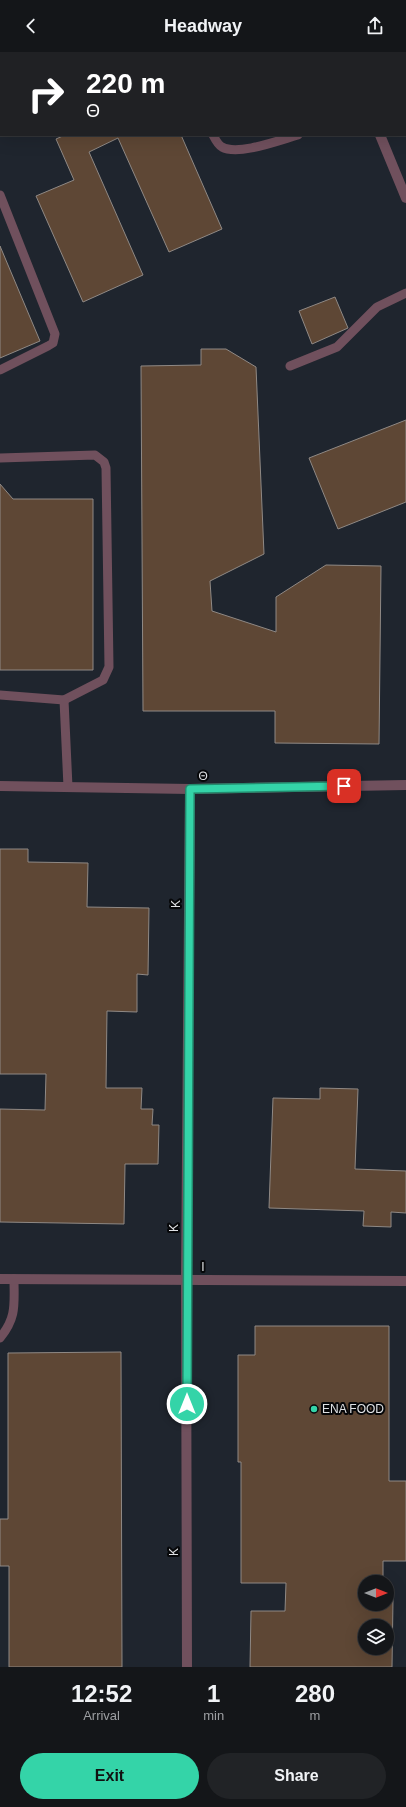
<!DOCTYPE html>
<meta charset="utf-8">
<style>
:root{--surface:#141619;--page:#212326;--text:#f1f3f6;--muted:#9d9fa2;--line:#333538;--accent:#34d4a8}
body{margin:0;font-family:Helvetica,sans-serif;background:var(--page);color:var(--text);height:100vh;display:flex;flex-direction:column;font-size:15px;white-space:nowrap}
*{box-sizing:border-box;margin:0}
p{font-size:13px;color:var(--muted)}
.icon{flex:none;width:22px;height:22px;fill:none;stroke:currentColor;stroke-width:2;stroke-linecap:round;stroke-linejoin:round}
.map{position:relative;height:1615px;overflow:hidden}
.panel{display:flex;flex-direction:column;background:var(--surface);flex:1}
.panel>*{flex:none}
.hud{position:absolute;left:0px;top:0px;width:406px;height:84px;box-shadow:0 4px 16px #0002,0 0 0 1px var(--line);background:#202124;color:#fff;overflow:hidden}
.needle{width:26px;rotate:90deg}
.tools{position:absolute;left:358px;top:1523px;display:grid;gap:8px}
.tools a{display:grid;place-items:center;width:36px;height:36px;border-radius:50%;background:var(--surface);box-shadow:0 4px 16px #0002,0 0 0 1px var(--line);font-size:20px}
.pin{position:absolute;display:grid;place-items:center;width:34px;height:34px;color:#fff;margin:-17px;border-radius:8px;box-shadow:0 2px 6px #0006}
.me{position:absolute;width:44px;margin:-22px;rotate:0deg;stroke-linejoin:round;filter:drop-shadow(0 0 3px #0008)}
.turn{display:flex;align-items:center;gap:14px;height:84px;padding:0 20px;font-size:18px}
.turn .icon{width:52px;height:52px;stroke-width:2.5}
.turn b{display:block;font-size:28px;line-height:34px}
.eta{display:flex;justify-content:space-evenly;align-items:center;height:68px;text-align:center}
.eta b{font-size:24px;font-weight:600;line-height:28px}
.primary-button{display:flex;gap:8px;margin-top:auto;padding:8px 20px}
.primary-button a{flex:1;height:46px;border-radius:24px;background:var(--accent);color:#111;font-size:16px;font-weight:600;line-height:46px;text-align:center}
.primary-button a+a{background:var(--page);color:var(--text)}
header{display:flex;justify-content:space-between;align-items:center;height:52px;padding:0 20px;background:var(--surface);font-size:18px;font-weight:600}
.map>svg:first-child{display:block}
.built{fill:#1f252e;fill-rule:evenodd}
.building{fill:#5e4735;stroke:#8f8985;fill-rule:evenodd}
.lines{fill:none;stroke-linecap:round;stroke-linejoin:round}
.service{stroke:#70505d;stroke-width:9}
.minor{stroke:#70505d;stroke-width:10}
.tertiary{stroke:#70505d;stroke-width:10}
.route-casing{stroke:#228a6d;stroke-width:10}
.route{stroke:#34d4a8;stroke-width:7}
.poi-dot{fill:#34d4a8;stroke:#060709;stroke-width:1.5}
.labels{text-anchor:middle;dominant-baseline:central;stroke-width:4;stroke-linejoin:round;paint-order:stroke}
.street-label{font-size:12px;fill:#dfe1e4;stroke:#060709}
.poi-label{font-size:12px;fill:#dfe1e4;stroke:#060709;text-anchor:start}
</style>
<header><svg class="icon" aria-label="back" viewBox="0 0 24 24"><path d="M15 5l-7 7 7 7"/></svg>Headway<svg class="icon" aria-label="share" viewBox="0 0 24 24"><path d="M12 15V3M7 8l5-5 5 5M5 13v7h14v-7"/></svg></header>
<div class="map">
<svg width="406" height="1615" viewBox="0 0 406 1615">
<rect width="100%" height="100%" fill="#1a1d21"/>
<path class="built" d="M0,0h406v1615h-406zM1,1h404v82h-404zM365,1530h22v22h-22zM365,1574h22v22h-22z"/>
<g class="building">
<polygon points="65,83 181,83 222,177 169,200 118,86 89,100 143,223 83,250 36,144 74,128 56,87"/>
<polygon points="0,194 40,289 0,306"/>
<polygon points="335,245 348,276 312,292 299,259"/>
<polygon points="201,297 226,297 256,315 264,502 210,529 212,559 276,580 276,545 326,513 381,514 379,692 275,691 275,659 143,659 141,314 201,313"/>
<polygon points="406,368 406,450 338,477 309,406"/>
<polygon points="0,432 13,447 93,447 93,618 0,618"/>
<polygon points="0,797 28,797 28,810 88,811 87,855 149,856 148,923 137,922 137,960 107,959 106,1036 142,1036 141,1057 153,1057 152,1073 159,1073 158,1112 125,1112 124,1172 0,1170 0,1057 45,1058 46,1022 0,1022"/>
<polygon points="320,1036 358,1037 355,1117 406,1119 406,1161 391,1160 391,1175 363,1174 364,1159 269,1156 273,1046 320,1047"/>
<path d="M255,1274h134v155h17v80h-23v21h-18v22h22v-5h6l-1,68h-142l1,-56h34l1,-28h-45v-121h-3v-107h17zM365,1574h22v22h-22z"/>
<polygon points="121,1300 122,1615 9,1615 9,1514 0,1514 0,1467 8,1467 8,1301"/>
</g>
<g class="lines">
<g class="service">
<polyline points="175,0 176,1"/>
<path d="M213,83c2,4 5,10 9,12 16,9 58,-7 76,-12"/>
<polyline points="0,143 55,282 53,291 48,294 0,318"/>
<polyline points="290,314 337,295 377,255 406,241"/>
<polyline points="0,406 95,403 104,410 106,416 109,615 103,628 64,648"/>
<polyline points="0,643 64,648 68,735"/>
<path d="M0,1286c17,-21 14,-34 14,-59"/>
</g>
<g class="minor">
<polyline points="345,0 346,1"/>
<polyline points="380,83 406,146"/>
<polyline points="0,734 190,737 406,733"/>
<polyline points="0,1227 406,1229"/>
<polyline points="187,1615 186,1227 190,737"/>
</g>
<g class="tertiary">
<polyline points="77,1 80,0"/>
<polyline points="0,33 1,33"/>
</g>
</g>
<g class="lines">
<defs>
<polyline id="route" points="187,1352 190,737 344,734"/>
</defs>
<use href="#route" class="route-casing"/>
<use href="#route" class="route"/>
</g>
<circle class="poi-dot" cx="314" cy="1357" r="4"/>
<g class="labels">
<g class="street-label">
<text transform="translate(203 724) rotate(-1)">Θ</text>
<text transform="translate(176 852) rotate(-90)">Κ</text>
<text transform="translate(174 1176) rotate(-90)">Κ</text>
<text x="203" y="1215">Ι</text>
<text transform="translate(174 1500) rotate(-90)">Κ</text>
</g>
<g class="poi-label">
<text x="322" y="1357">ENA FOOD</text>
</g>
</g>
</svg>
<div class="tools">
<a><svg class="needle" viewBox="-14 -14 28 28"><path d="M0-13l5 13h-10z" fill="#e53935"/><path d="M0 13l5-13h-10z" fill="#9d9fa2"/></svg></a>
<a><svg class="icon" aria-label="layers" viewBox="0 0 24 24"><path d="M12 4l9 5-9 5-9-5zM3 14l9 5 9-5"/></svg></a>
</div>
<div class="pin" style="left:344px;top:734px;background:#d93025"><svg class="icon" aria-label="arrive" viewBox="0 0 24 24"><path d="M6 21V4h12l-3 4 3 4H6"/></svg></div>
<svg class="me" style="left:187px;top:1352px" viewBox="-20 -20 40 40"><circle r="17" fill="#34d4a8" stroke="#fff" stroke-width="3"/><path d="M0-11L8 9 0 5-8 9z" fill="#fff"/></svg>
<div class="hud">
<div class="turn"><svg class="icon" aria-label="right" viewBox="0 0 24 24"><path d="M7 20v-9h11M14 6l5 5-5 5"/></svg><div><b>220 m</b>Θ</div></div>
</div>
</div>
<section class="panel">
<div class="eta">
<div><b>12:52</b><p>Arrival</p></div>
<div><b>1</b><p>min</p></div>
<div><b>280</b><p>m</p></div>
</div>
<div class="primary-button"><a>Exit</a><a>Share</a></div>
</section>
